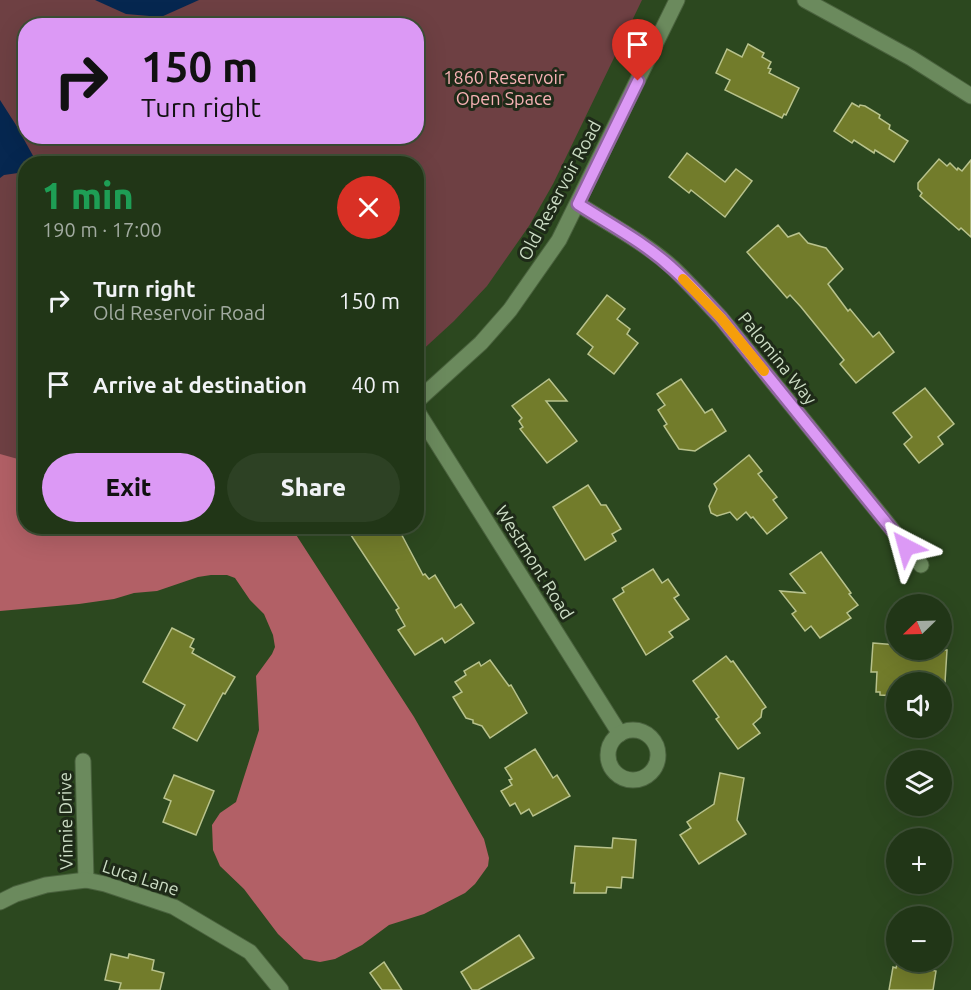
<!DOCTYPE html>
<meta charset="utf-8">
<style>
:root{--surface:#213617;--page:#2d4124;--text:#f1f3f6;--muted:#a2aba1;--line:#3e5036;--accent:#dc99f5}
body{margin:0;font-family:Ubuntu,sans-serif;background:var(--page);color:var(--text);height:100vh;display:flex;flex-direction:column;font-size:22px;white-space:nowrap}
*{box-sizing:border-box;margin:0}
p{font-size:20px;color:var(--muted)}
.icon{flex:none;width:33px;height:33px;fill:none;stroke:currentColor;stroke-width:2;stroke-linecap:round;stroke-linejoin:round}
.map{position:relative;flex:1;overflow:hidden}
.side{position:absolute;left:18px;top:156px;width:406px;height:378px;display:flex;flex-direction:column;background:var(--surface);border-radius:24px;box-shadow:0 6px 24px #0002,0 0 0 2px var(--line)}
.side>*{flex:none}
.banner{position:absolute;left:18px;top:18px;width:406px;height:126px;border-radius:24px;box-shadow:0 6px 24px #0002,0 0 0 2px var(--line);background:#dc99f5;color:#111;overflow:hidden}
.needle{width:39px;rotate:247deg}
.tools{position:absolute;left:886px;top:594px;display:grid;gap:12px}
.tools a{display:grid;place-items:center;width:66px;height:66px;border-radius:50%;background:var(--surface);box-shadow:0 6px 24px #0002,0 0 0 2px var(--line);font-size:30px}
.pin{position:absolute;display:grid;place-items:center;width:51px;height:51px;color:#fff;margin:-62px -26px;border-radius:50% 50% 50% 0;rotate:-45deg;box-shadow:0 0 6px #0007}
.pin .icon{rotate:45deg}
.me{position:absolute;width:66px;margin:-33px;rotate:321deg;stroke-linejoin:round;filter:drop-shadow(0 0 4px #0008)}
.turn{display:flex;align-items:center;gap:21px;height:126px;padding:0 24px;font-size:27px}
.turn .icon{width:78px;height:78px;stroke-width:2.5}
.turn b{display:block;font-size:42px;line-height:51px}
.round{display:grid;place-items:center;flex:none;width:63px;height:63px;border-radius:32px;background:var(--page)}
.head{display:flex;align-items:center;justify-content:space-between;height:102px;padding:0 24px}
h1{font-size:36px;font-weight:800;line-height:45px;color:#1e9e55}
.primary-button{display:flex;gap:12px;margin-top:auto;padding:12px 24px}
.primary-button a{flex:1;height:69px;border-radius:36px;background:var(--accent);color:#111;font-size:24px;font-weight:800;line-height:69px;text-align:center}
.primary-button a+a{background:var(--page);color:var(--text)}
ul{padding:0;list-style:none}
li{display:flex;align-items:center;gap:18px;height:84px;padding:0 24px}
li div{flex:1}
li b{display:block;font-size:22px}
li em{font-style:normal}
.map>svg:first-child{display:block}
.green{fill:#6e4043;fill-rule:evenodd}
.forest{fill:#b26066}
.water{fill:#062750}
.building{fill:#727c2b;stroke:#b8c28c;stroke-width:1.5}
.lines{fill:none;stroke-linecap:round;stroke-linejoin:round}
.minor-casing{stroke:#4a623e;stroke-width:17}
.minor{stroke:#6b8a5d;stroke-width:15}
.route-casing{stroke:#8f639f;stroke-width:15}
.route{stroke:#dc99f5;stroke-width:10}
.slow{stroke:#f59e0b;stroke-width:10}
.labels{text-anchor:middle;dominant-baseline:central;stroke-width:6;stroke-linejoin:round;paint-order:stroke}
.park-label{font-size:18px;fill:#f8b2b5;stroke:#1e2a18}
.street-label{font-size:18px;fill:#ccddc5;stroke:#1e2a18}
</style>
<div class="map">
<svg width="971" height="990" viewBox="0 0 971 990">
<rect width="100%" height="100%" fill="#2c481f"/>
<path class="green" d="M0,0h642l-89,184 -24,42 -42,60 -33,35 -37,34v-191h-391v362l-26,74zM26,26h391v110h-391z"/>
<polygon class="forest" points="0,454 25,461 26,526 291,527 414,717 484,839 489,858 488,866 475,884 465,893 424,914 389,925 362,945 335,959 320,962 304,959 278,934 244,889 220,866 213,850 212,825 220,813 236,802 259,730 256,676 272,654 275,647 273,635 264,614 250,600 235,578 227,575 211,575 198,577 157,591 134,593 114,599 79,604 0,611"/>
<g class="water">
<polygon points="95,0 199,0 161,17 126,14"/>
<polygon points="0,100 16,125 37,163 26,164 25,172 4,175 0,178"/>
</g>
<g class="building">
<polygon points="748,44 764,53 762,57 771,62 768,68 771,69 769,73 799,88 786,115 784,114 782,118 725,90 730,80 716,73 727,49 742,57"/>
<polygon points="852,103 859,107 860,105 865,106 880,115 879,118 890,125 889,129 908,141 894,162 875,150 874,153 854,140 852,143 834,131"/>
<polygon points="687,153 725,182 736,169 752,181 725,217 691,190 689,193 669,177"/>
<polygon points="939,159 947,166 950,163 957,170 958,168 962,171 971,160 971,237 961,228 959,230 920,196 922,193 918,189 918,183"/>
<polygon points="778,225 788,237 799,233 808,243 826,248 843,269 828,284 848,311 850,309 873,337 879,332 894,352 856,383 840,364 844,360 801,307 790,295 787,298 747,252"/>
<polygon points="607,295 625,309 617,319 630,329 627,334 638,343 614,374 588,354 593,347 577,334"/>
<polygon points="549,379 567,401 546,401 577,441 547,463 520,429 523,427 519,421 522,418 512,406"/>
<polygon points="681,379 705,413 712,409 726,431 695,451 679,449 664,426 667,424 658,410 665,405 657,394"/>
<polygon points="925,388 954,424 938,437 943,444 919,463 904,444 912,437 893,413"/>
<polygon points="749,455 762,471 758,474 777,497 773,500 787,518 767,534 753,517 751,518 746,512 737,520 730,512 717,516 711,513 709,506 717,489 714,484"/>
<polygon points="588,485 601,505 606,505 621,529 612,534 616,541 585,560 553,507"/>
<polygon points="345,526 397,526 423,575 425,574 429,579 435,575 455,608 461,604 474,623 445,643 442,638 415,655 398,630 405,626 396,610 399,608"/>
<polygon points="821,552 851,593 849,594 858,605 847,613 851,618 820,638 811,626 805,631 792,614 796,611 780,591 805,593 790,574"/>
<polygon points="653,569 662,583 668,579 679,595 674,598 689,619 669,632 673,637 646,655 613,599 624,592 622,588"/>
<polygon points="172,628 194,639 190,647 194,649 192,653 235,677 225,694 223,693 197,741 173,728 185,705 143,682"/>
<polygon points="873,643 897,645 897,650 947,650 945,682 897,682 897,696 880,695 880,692 876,692 877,672 871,672"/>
<polygon points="726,656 731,662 733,661 766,707 762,710 761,717 753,724 760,733 738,749 716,719 719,717 693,681"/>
<polygon points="490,660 509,686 511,685 527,713 490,738 482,726 473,723 473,720 466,718 453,697 462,692 455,682 466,675 464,671 479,662 481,666"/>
<polygon points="535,749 553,778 557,775 570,796 533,816 529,809 521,814 515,803 510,806 501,791 512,785 509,780 512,779 505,768"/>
<polygon points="720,773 744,778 737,820 746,834 699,864 680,835 691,828 687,822 714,804"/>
<polygon points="174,775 214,791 196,835 163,822 171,801 164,798"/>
<polygon points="613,838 636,840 633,878 622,877 621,888 607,887 606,893 574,893 575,883 571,883 575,846 612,848"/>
<polygon points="519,935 534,958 478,990 472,990 461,972"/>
<polygon points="111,954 128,958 129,954 154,960 152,970 164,973 160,990 119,990 121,983 105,980"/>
<polygon points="384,962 402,990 382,990 370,973"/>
<polygon points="897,964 936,971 933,990 889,990 893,967 896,968"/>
</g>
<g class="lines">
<defs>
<g id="minor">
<polyline points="805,0 911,58 971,96"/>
<path d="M578,204c31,20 66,38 94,63 17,16 33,34 49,51l200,247"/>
<polyline points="417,401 481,343 510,310 559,240 677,0"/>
<polyline points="417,411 620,734"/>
<circle cx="633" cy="755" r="25"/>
<polyline points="83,761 86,880"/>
<polyline points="0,902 16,894 46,885 86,880 105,884 174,907 250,952 281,990"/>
</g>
</defs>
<use href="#minor" class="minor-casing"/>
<use href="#minor" class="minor"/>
</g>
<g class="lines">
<defs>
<path id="route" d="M638,81l-60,123c31,20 66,38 94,64 17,15 33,33 49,50l185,229"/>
</defs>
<use href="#route" class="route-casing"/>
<use href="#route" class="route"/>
<polyline class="slow" points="683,279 721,318 764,371"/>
</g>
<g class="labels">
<g class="park-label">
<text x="504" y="77">1860 Reservoir<tspan x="504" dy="21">Open Space</tspan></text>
</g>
<g class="street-label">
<text transform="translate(559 190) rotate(-62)">Old Reservoir Road</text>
<text transform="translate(778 358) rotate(51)">Palomina Way</text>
<text transform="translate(535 562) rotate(58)">Westmont Road</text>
<text transform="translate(65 821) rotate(-91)">Vinnie Drive</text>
<text transform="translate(141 877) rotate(18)">Luca Lane</text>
</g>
</g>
</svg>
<div class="tools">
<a><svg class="needle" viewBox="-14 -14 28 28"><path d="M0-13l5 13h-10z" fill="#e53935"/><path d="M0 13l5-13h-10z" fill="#a2aba1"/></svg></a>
<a><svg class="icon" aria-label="sound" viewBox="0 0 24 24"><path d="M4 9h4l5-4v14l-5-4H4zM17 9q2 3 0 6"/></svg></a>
<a><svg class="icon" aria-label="layers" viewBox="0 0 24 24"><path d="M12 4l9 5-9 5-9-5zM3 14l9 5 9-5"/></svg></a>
<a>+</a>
<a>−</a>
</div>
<div class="pin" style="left:638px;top:81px;background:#d93025"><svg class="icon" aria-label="arrive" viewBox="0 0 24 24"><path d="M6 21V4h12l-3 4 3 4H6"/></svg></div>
<svg class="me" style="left:906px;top:547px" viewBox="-20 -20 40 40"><path d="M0-17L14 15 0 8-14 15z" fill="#dc99f5" stroke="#fff" stroke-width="4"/></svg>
<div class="banner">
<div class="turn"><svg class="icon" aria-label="right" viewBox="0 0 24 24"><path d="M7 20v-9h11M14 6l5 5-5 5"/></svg><div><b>150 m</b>Turn right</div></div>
</div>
<section class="side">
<div class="head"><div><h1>1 min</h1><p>190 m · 17:00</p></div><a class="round" style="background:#d93025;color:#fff"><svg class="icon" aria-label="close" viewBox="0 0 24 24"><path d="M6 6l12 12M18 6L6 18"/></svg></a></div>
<ul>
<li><svg class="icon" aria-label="right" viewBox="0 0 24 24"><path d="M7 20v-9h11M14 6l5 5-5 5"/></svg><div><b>Turn right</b><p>Old Reservoir Road</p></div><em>150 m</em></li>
<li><svg class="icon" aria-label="arrive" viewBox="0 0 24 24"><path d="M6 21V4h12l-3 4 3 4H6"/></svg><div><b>Arrive at destination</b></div><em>40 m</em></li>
</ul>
<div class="primary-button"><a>Exit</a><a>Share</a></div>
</section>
</div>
